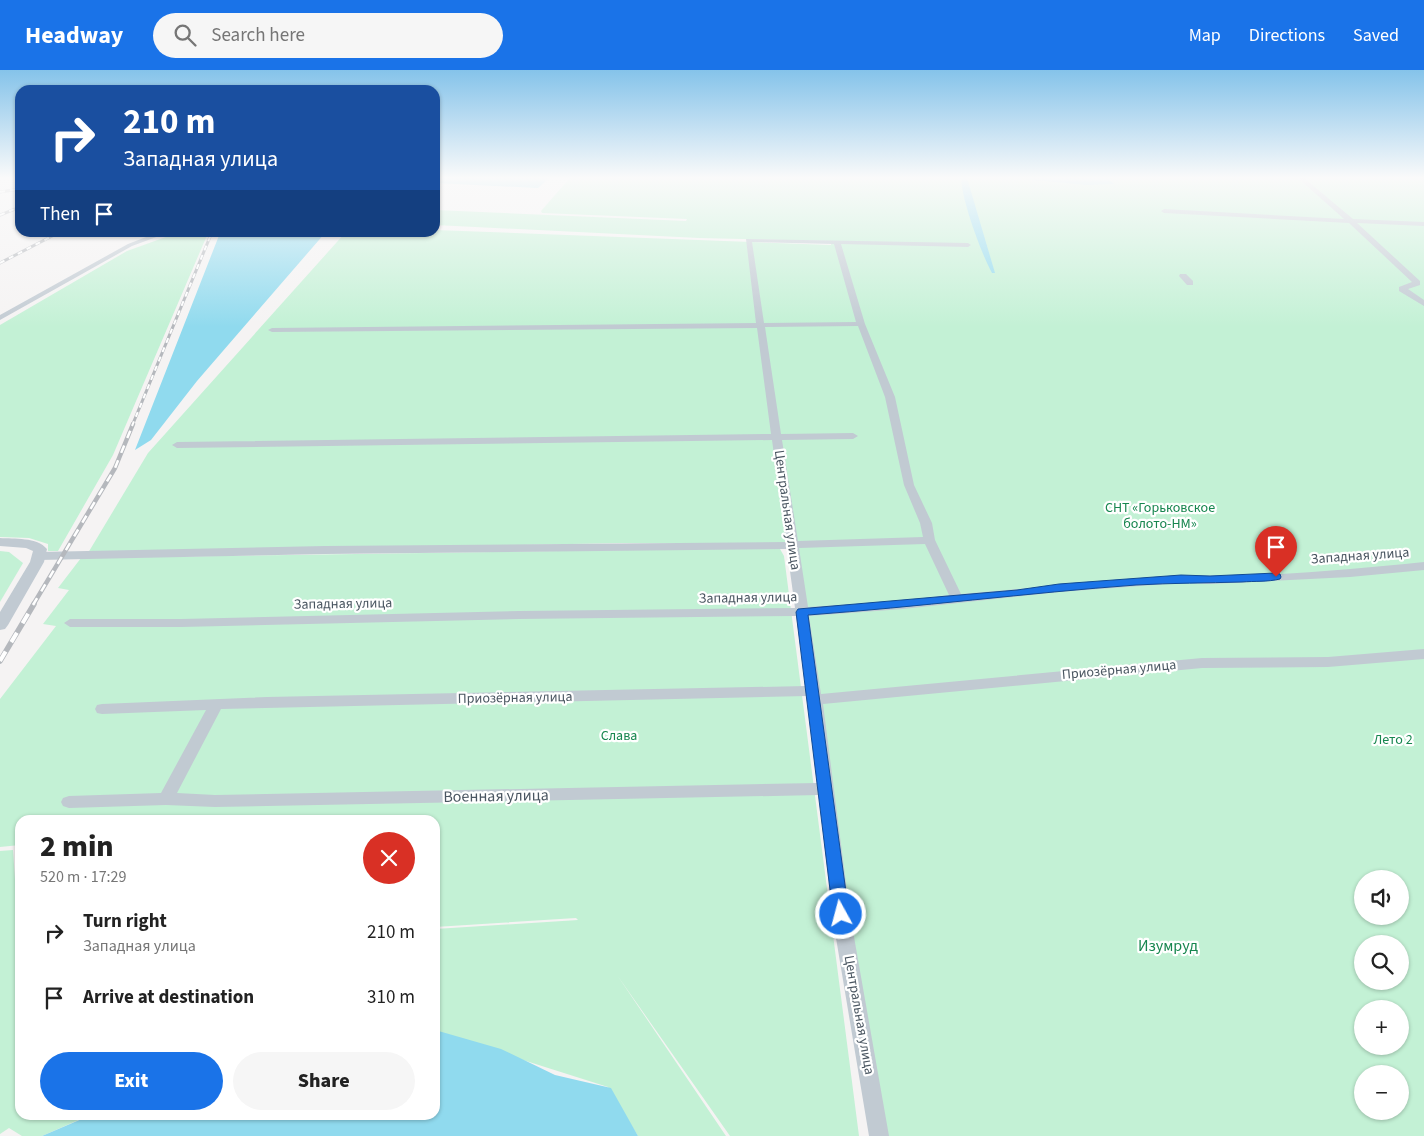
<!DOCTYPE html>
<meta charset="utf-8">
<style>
:root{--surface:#fff;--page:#f6f6f6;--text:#222;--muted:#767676;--accent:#1a73e8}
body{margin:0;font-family:"Source Sans 3",sans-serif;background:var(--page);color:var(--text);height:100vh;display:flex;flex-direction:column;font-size:19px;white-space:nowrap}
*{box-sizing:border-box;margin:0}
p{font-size:16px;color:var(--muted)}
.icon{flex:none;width:28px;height:28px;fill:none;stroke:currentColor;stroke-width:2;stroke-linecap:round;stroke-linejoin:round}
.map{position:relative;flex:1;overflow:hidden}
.details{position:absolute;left:15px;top:745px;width:425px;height:305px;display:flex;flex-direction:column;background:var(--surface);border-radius:15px;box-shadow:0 1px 4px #0004}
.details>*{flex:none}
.banner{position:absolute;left:15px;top:15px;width:425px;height:152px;border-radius:15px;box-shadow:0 1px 4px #0004;background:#1a4fa0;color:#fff;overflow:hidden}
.controls{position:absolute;left:1354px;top:800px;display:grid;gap:10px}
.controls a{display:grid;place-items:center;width:55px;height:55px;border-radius:50%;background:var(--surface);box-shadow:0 1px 4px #0004;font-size:25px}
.pin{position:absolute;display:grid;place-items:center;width:42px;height:42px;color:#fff;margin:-51px -21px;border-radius:50% 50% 50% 0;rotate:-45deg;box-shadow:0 0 5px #0007}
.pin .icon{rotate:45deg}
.me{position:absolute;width:55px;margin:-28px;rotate:353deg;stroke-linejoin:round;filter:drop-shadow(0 0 4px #0008)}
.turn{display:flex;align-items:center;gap:18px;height:105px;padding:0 25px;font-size:22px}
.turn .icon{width:65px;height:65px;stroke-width:2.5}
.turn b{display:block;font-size:35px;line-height:42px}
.then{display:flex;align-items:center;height:48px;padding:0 25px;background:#0003;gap:10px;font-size:19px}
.round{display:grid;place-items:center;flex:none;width:52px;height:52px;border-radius:26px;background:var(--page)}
.overview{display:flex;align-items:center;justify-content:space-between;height:85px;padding:0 25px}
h1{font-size:30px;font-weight:800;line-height:38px}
.cta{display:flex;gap:10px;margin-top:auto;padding:10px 25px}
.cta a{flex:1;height:58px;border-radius:30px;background:var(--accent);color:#fff;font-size:20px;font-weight:800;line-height:58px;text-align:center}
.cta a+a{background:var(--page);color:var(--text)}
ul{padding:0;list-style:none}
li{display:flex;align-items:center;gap:15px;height:65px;padding:0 25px}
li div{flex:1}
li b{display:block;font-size:19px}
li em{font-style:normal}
header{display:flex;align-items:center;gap:30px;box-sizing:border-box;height:70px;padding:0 25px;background:var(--accent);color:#fff}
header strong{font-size:24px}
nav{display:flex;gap:28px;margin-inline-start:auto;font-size:18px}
.search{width:350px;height:45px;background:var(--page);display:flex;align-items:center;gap:12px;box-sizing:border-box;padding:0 18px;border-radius:28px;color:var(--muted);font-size:19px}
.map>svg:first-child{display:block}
.green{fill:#c3f1d5;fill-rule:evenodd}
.water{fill:#90daee}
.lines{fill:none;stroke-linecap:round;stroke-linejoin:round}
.minor{fill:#c1cad2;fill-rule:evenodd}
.tertiary{fill:#c1cad2;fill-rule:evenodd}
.rail-far2-casing{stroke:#b5b8bd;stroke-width:3}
.rail-far1-casing{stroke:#b5b8bd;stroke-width:4.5}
.rail-casing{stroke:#b5b8bd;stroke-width:5.5}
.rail-far2{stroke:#fff;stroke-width:2;stroke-dasharray:5;stroke-linecap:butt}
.rail-far1{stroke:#fff;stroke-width:2.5;stroke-dasharray:8;stroke-linecap:butt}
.rail{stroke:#fff;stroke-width:4;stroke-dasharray:11;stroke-linecap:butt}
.route{fill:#1a73e8;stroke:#114b97}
.labels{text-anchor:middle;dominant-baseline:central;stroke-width:4.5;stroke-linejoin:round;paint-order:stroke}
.park-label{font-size:14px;fill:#17864f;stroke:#fff}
.street-label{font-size:14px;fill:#4a5661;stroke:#fff}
.near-street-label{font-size:16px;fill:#4a5661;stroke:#fff}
.near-park-label{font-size:16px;fill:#17864f;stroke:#fff}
</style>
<header>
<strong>Headway</strong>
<div class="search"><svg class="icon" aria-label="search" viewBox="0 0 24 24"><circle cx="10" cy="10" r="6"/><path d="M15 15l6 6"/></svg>Search here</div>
<nav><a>Map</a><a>Directions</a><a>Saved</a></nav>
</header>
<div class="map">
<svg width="1424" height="1066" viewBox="0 0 1424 1066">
<rect width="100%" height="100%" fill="#f5f3f3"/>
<g class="green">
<path d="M570,108h854v958h-541l-37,-220 -51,-372 -173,-1 -534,10 60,-100 197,-220 90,-1v-2l396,15v-4l-132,-3 -264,-13v-15l251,11 1,-2 -145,-6 -1,-2zM1362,809h38v37h-38zM1362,874h38v37h-38zM1362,939h38v37h-38zM1362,1004h38v37h-38z"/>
<polygon points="177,163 208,163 113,385 58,481 48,481 48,474 29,468 0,467 0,255 127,181"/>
<polygon points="771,478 780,479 784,486 859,1066 730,1066 617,905 726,1066 638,1066 608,1017 435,962 435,859 578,850 576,848 435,857 435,750 20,750 20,775 0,777 0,629 56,556 43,554 69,520 58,518 81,488"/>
<polygon points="0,481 9,482 23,493 0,532"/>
<polygon points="13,780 16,824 20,824 20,1045 90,1045 42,1066 22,1066 9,1058 0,1064 0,781"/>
</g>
<g class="water">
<polygon points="435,108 549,108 538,118 435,113"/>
<path d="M961,108h6l28,95h-3c-11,-20 -30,-72 -31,-95z"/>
<polygon points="1031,108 1107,108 1114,114 1086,115 1025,109"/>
<polygon points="220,163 325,163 197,311 151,370 135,380"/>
<polygon points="435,960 501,979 555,1005 611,1018 638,1066 42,1066 91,1045 435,1045"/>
</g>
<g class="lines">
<g class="minor">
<polygon points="1298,108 1304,108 1353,149 1424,152 1424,156 1357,153 1420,211 1420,215 1408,219 1424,230 1424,236 1399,221 1399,217 1412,212 1349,153 1164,143 1161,141 1164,139 1344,149"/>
<polygon points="159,162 170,162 132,176 0,250 0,245 128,174"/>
<path d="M746,169l222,4 3,2 -3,2 -127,-3 24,80 30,73 19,88 18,38 3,17 26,54 220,-19c81,3 163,-5 243,-13v8l-74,7 -140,7 -29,-1 -122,9 -156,17 -94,7 12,78 381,-36 126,-1 96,-8v10l-96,8 -126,1 -379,36 27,210 39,222h-20l-37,-222 -13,-119 -604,12 -49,-2 -97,3 -6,-2 -2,-4 2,-4 6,-2 92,-3 45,-83 -104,4 -5,-1 -2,-4 2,-4 5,-1 165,-7 539,-11 -10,-70 -277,3 -338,8h-111l-6,-4 6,-4h111l338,-8 276,-3 -8,-59 -462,5 -286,6 -6,-4 6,-4 286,-6 461,-4 -14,-102 -595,8 -5,-3 5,-3 594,-8 -14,-106 -485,4 -4,-2 4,-2 484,-5zM752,172l82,2 22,78 -92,1zM858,256l27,71 19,88 16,38 3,14 -125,4 -16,-101 71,-1 5,-3 -5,-3 -72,1 -16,-107zM925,474l24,51 -46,6 -95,6 -9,-59zM807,626l10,87 -602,12 -38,-2 44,-84z"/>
<polygon points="1180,204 1186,204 1193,211 1193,215 1187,215 1179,206"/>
</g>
<path class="tertiary" d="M0,468c14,1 37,-1 47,11l-3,13 -36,63 -3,4 -5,1v-18l30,-50 3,-11 -7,-3 -26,-2z"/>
<defs>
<g id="rail-far2">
<polyline points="0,122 20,119"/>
<polyline points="0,145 20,137"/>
<polyline points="0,193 60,162"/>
<polyline points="132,356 212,162"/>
</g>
<polyline id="rail-far1" points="33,535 115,398 133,354"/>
<polyline id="rail" points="0,591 34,534"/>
</defs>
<use href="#rail-far2" class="rail-far2-casing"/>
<use href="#rail-far1" class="rail-far1-casing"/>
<use href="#rail" class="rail-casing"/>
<use href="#rail-far2" class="rail-far2"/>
<use href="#rail-far1" class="rail-far1"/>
<use href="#rail" class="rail"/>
</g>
<linearGradient id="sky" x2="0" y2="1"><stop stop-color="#85c3ea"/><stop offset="0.42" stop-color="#fafafa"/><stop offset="1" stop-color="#fafafa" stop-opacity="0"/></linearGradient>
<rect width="1424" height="257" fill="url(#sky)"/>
<path class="route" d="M1276,503l4,1 1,3 -1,2c-12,3 -26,2 -38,3 -35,1 -70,1 -106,3 -109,8 -218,22 -328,30l41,299 -2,5 -6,2 -5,-2 -3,-5 -37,-302 2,-3 219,-19 42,-6 122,-9 29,1z"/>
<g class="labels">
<g class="park-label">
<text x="1160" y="438">СНТ «Горьковское<tspan x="1160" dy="16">болото-НМ»</tspan></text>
<text x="619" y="666">Слава</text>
<text x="1393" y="670">Лето 2</text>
</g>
<g class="street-label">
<text transform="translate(787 440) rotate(82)">Центральная улица</text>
<text transform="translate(1360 486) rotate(-4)">Западная улица</text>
<text transform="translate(748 528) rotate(-1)">Западная улица</text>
<text transform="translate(343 534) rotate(-1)">Западная улица</text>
<text transform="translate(1119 600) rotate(-5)">Приозёрная улица</text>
<text transform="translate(515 628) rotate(-1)">Приозёрная улица</text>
<text transform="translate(859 945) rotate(80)">Центральная улица</text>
</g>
<g class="near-street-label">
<text transform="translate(496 726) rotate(-1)">Военная улица</text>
</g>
<g class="near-park-label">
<text x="1168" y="876">Изумруд</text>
</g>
</g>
</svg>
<div class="controls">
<a><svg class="icon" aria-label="sound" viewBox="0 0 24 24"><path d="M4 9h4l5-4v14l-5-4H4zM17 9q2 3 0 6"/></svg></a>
<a><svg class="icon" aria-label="search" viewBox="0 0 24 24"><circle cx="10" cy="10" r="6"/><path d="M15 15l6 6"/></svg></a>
<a>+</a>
<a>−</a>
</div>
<div class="pin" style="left:1276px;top:507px;background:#d93025"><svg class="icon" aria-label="arrive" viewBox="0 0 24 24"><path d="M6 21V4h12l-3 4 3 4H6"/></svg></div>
<svg class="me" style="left:841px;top:844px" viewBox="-20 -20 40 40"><circle r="17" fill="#1a73e8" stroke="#fff" stroke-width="3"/><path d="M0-11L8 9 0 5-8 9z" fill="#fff"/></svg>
<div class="banner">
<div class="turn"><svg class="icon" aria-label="right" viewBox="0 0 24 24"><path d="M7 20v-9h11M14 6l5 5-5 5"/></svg><div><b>210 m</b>Западная улица</div></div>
<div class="then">Then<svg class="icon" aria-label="arrive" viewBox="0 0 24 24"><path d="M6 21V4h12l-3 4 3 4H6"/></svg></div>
</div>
<section class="details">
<div class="overview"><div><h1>2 min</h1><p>520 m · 17:29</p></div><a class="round" style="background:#d93025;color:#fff"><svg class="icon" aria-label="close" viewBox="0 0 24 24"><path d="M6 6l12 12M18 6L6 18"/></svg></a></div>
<ul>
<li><svg class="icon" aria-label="right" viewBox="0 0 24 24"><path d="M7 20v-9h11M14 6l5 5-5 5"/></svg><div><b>Turn right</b><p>Западная улица</p></div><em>210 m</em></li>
<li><svg class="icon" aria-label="arrive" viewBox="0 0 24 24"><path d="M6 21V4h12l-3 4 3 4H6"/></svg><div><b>Arrive at destination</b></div><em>310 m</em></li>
</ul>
<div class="cta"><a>Exit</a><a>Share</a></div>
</section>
</div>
